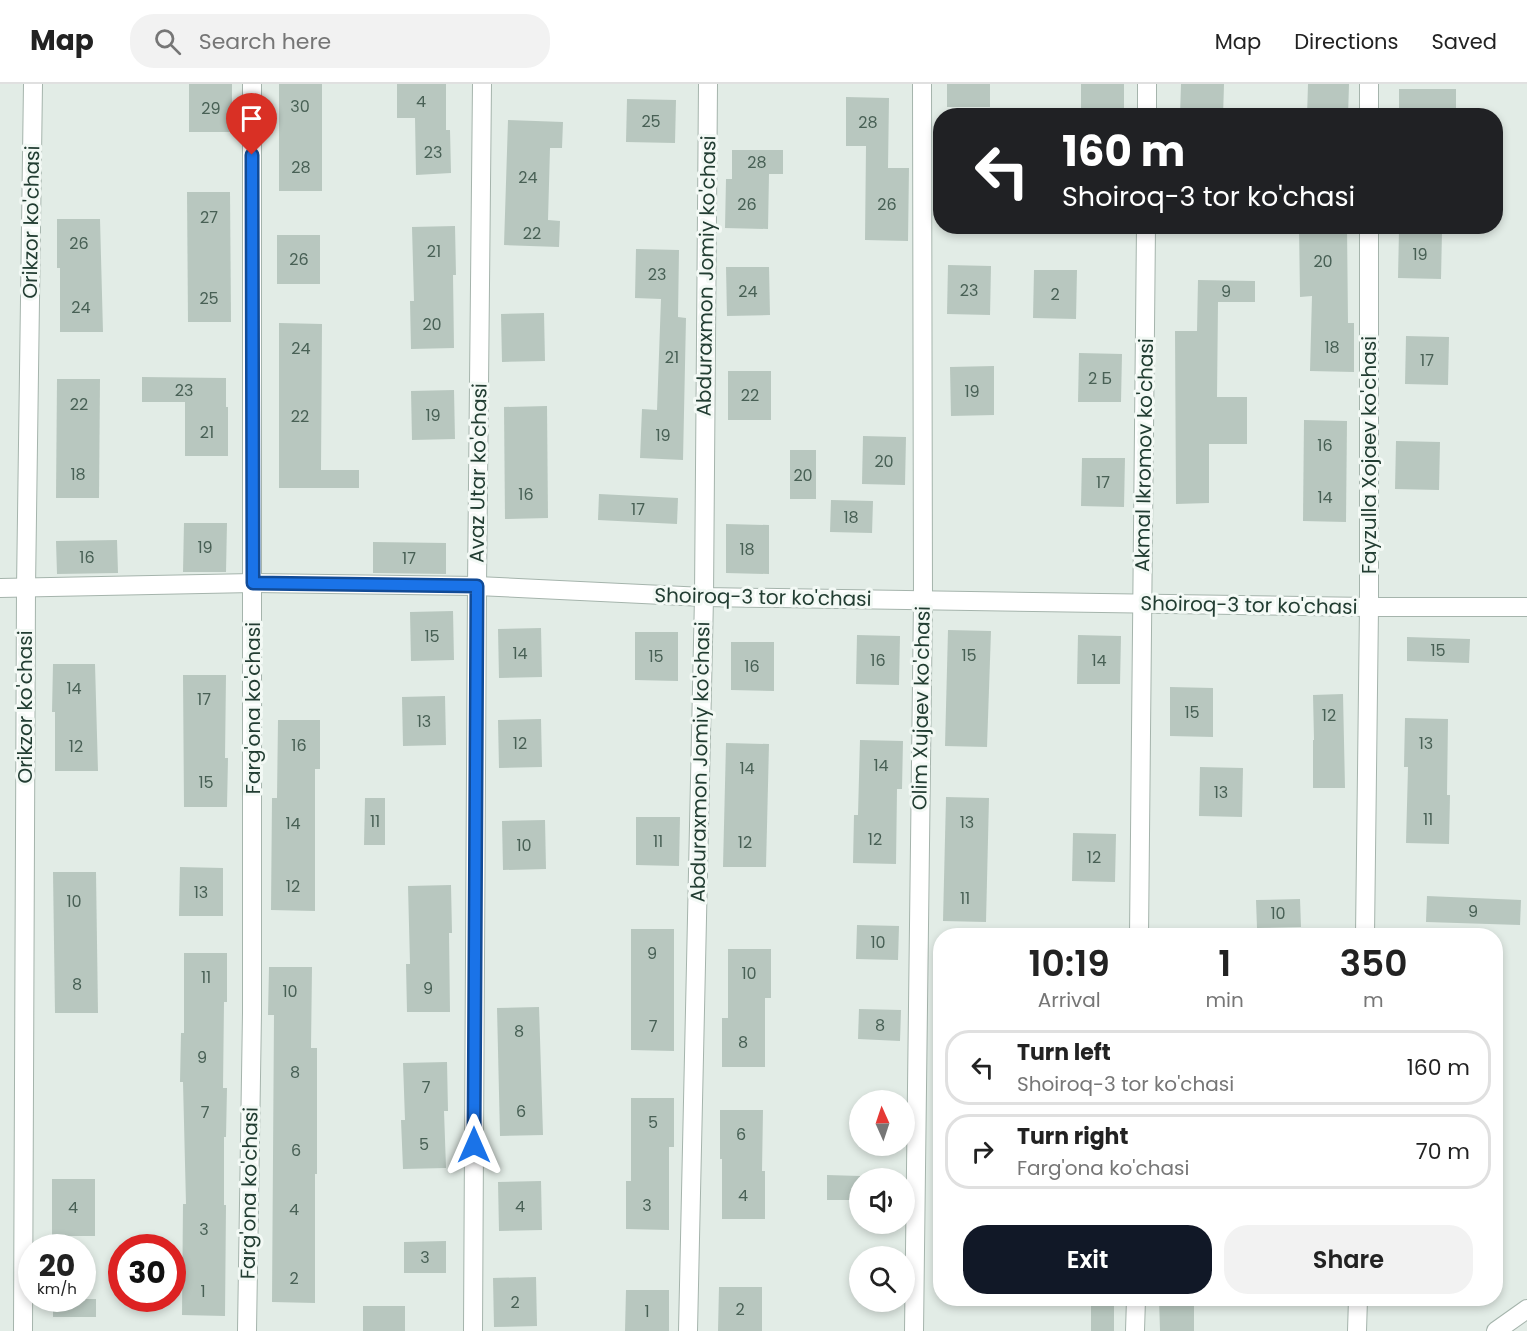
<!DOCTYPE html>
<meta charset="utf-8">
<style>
:root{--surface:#fff;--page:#f2f2f2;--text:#222;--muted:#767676;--line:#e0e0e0;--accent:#111827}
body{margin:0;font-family:Poppins,sans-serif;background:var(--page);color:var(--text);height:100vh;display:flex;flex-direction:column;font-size:22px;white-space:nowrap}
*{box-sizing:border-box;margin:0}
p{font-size:20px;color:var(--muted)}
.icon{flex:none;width:33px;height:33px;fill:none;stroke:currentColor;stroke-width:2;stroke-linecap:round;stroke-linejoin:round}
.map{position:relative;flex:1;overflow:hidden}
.drawer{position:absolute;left:933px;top:844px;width:570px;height:378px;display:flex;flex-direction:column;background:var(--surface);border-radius:24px;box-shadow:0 3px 9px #0003}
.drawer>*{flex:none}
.guide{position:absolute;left:933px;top:24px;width:570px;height:126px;border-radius:24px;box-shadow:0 3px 9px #0003;background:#202124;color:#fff;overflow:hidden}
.needle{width:39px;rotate:357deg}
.fabs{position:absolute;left:849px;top:1006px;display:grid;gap:12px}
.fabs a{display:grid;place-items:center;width:66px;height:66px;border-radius:50%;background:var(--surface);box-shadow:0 3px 9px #0003;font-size:30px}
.speed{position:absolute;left:18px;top:1150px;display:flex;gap:12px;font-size:30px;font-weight:700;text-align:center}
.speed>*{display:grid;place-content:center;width:78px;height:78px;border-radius:50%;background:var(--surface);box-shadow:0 3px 9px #0003;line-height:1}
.speed small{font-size:15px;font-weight:400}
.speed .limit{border:9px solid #d22;background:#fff;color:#111}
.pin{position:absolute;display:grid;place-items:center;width:51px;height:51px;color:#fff;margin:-62px -26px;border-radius:50% 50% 50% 0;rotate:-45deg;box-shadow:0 0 6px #0007}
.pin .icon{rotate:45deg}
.me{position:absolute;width:66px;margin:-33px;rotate:0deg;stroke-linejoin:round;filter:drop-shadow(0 0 4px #0008)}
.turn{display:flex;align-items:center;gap:21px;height:126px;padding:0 30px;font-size:27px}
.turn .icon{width:78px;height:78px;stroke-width:2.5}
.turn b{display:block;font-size:42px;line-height:51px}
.eta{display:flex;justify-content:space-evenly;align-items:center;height:102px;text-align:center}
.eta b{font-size:36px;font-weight:600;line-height:42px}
.button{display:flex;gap:12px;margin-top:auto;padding:12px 30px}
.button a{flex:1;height:69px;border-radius:24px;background:var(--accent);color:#fff;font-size:24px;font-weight:600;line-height:69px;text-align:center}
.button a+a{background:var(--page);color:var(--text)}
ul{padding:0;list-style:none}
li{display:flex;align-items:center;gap:18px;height:75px;margin:0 12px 9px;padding:0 18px;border:3px solid var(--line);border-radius:24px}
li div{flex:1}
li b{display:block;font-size:22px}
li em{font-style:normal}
header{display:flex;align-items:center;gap:36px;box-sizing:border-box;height:84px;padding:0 30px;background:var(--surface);border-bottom:2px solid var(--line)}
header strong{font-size:28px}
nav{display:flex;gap:33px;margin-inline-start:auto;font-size:21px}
.search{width:420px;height:54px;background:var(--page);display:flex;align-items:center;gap:15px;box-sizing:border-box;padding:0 21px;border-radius:24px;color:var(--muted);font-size:22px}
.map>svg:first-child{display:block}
.building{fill:#b8c7bf}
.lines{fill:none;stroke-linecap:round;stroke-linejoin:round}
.minor-casing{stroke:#a5b4ac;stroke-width:20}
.minor{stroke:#fff;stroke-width:18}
.route-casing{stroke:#114b97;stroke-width:15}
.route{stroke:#1a73e8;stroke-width:10}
.labels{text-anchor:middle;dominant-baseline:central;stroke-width:6;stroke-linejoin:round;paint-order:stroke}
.number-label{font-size:16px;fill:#486055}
.street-label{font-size:20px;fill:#223d32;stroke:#f3f9f5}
</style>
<header>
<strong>Map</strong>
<div class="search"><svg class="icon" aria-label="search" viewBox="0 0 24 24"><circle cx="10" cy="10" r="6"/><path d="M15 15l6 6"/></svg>Search here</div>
<nav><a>Map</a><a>Directions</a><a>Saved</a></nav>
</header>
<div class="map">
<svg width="1527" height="1247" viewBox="0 0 1527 1247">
<rect width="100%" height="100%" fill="#e2ece6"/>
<g class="building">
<rect x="189" y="0" width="43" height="48"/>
<rect x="279" y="0" width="43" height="107"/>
<polygon points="397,0 446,0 446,46 450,46 451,89 416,91 415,34 397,34"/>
<rect x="947" y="0" width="43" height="23"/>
<rect x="1081" y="0" width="43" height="32"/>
<polygon points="1181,0 1224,0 1223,32 1180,32"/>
<polygon points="1308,0 1349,0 1348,32 1307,32"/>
<rect x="1399" y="5" width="57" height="27"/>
<polygon points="846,13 889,14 888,84 909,84 908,157 865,156 866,62 846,62"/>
<polygon points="627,15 676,16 675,59 626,58"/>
<polygon points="508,36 563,38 562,64 550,64 548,136 560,137 559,163 504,161"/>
<polygon points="732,66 783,66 783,90 769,90 768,145 725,144 726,95 732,95"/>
<polygon points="187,108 230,108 231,238 188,238"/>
<polygon points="57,135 100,135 103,248 60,248 60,184 57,184"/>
<polygon points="455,142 456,191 453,191 454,264 411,265 410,217 414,217 412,143"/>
<polygon points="1299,142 1347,142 1348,239 1354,239 1354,288 1310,287 1312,212 1300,213"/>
<polygon points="1399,146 1442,147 1441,195 1398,194"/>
<rect x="277" y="151" width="43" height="49"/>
<polygon points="636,165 679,166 678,233 686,234 683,376 640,374 642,325 657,326 661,215 635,214"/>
<polygon points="948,181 991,182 990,231 947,230"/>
<polygon points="726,183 769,183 770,231 727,232"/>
<polygon points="1034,186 1077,186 1076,235 1033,234"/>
<polygon points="1198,196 1255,197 1255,218 1218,218 1217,313 1247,313 1247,360 1209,360 1209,419 1176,420 1175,247 1197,247"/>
<polygon points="544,229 545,277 502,278 501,230"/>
<polygon points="279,239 322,240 321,386 359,386 359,404 279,404"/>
<polygon points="1406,252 1449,253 1448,301 1405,300"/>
<polygon points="1079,269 1122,270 1121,318 1078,318"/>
<polygon points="994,282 994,331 951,332 950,283"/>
<rect x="728" y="287" width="43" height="49"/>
<polygon points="142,293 226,294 226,323 228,323 228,372 185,372 185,318 142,318"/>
<polygon points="57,295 100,295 99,414 56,414"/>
<polygon points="454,306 455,355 412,356 411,307"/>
<polygon points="547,322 548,434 505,435 504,323"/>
<polygon points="1304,336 1347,337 1346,438 1303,437"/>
<polygon points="863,352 906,353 905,401 862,400"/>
<polygon points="1396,357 1440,358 1439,406 1395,405"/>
<rect x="790" y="366" width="26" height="49"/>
<polygon points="1082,374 1125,374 1124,423 1081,422"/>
<polygon points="599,410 678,414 677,440 598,436"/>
<polygon points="831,416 873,417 872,449 830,448"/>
<polygon points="184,439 227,439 226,488 183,488"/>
<polygon points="726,440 769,441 769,490 726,489"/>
<polygon points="117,456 118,489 57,490 56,457"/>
<polygon points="373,458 446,459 446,490 373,489"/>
<polygon points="453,527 454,576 411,577 410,528"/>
<polygon points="541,544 542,593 499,594 498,545"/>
<polygon points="948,546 991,547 987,663 945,662"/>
<polygon points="635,548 678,548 678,597 635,596"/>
<polygon points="857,551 900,552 899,601 856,600"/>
<polygon points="1078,551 1121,552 1120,600 1077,600"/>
<polygon points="1407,553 1470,555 1469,579 1407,577"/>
<polygon points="731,558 774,558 774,607 731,606"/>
<polygon points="53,580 95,580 98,687 55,687 55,628 52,628"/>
<polygon points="183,591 226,591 225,674 228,674 227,723 184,723"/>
<polygon points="1170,603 1213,604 1213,653 1170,652"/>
<polygon points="1343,610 1345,704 1313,704 1313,656 1314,656 1313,611"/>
<polygon points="445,612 446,661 403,662 402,613"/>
<polygon points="1405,634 1448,635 1447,711 1450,711 1449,760 1406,759 1408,683 1404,683"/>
<polygon points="541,635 542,683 499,684 498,636"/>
<polygon points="278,636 320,636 320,685 315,685 315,827 271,826 272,714 277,714"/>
<polygon points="860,656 903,657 902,705 897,705 896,780 853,779 854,731 858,731"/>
<polygon points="726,659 769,660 766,783 723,783"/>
<polygon points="1200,683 1243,684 1242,733 1199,732"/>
<polygon points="946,713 989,714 986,838 943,837"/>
<polygon points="365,714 385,714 385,761 364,761"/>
<polygon points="636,733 680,733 679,782 636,781"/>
<polygon points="545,736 546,785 503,786 502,737"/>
<polygon points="1073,749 1116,750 1115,798 1072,797"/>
<polygon points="180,783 223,784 223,832 179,832"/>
<polygon points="53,788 96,788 98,929 55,929"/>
<polygon points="451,801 452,849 449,849 450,928 407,928 406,880 410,880 408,802"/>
<polygon points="1427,812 1521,816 1520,841 1426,838"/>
<polygon points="1300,815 1301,843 1257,844 1256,816"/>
<polygon points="857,841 899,842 898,876 856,875"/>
<polygon points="631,845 674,845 674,967 631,966"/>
<polygon points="728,865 771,865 771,914 765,914 765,983 722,983 722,934 728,934"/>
<polygon points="184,869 227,869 227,918 224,918 223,1004 227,1004 226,1053 224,1053 224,1121 226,1121 225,1232 182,1231 183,1120 186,1120 183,998 180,998 181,949 184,949"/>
<polygon points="269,883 312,883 311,964 317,964 317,1090 315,1090 315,1219 272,1218 274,931 268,931"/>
<polygon points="539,923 543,1051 500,1052 497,924"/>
<polygon points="859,925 901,926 900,957 858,955"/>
<polygon points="447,978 448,1027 444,1027 446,1084 403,1085 401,1036 405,1036 403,979"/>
<polygon points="631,1014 674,1014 674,1063 669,1063 669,1146 626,1145 626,1097 631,1097"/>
<polygon points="720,1026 763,1026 762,1087 765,1087 765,1135 722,1135 722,1075 720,1075"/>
<polygon points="827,1091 860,1092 860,1116 827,1116"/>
<rect x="52" y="1095" width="43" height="57"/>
<polygon points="541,1097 542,1146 499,1147 498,1098"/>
<polygon points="446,1157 446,1189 404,1189 404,1158"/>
<polygon points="536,1193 537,1242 494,1243 493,1194"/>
<polygon points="719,1203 762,1203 762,1247 718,1247"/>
<polygon points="626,1206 669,1206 669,1247 625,1247"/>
<rect x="53" y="1215" width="43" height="18"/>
<rect x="1091" y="1215" width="23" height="32"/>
<polygon points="1159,1215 1194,1215 1194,1247 1160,1247"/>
<rect x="363" y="1222" width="42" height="25"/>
</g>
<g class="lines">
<defs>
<g id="minor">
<polyline points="1369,0 1369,32"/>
<polyline points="1147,32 1147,0"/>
<polyline points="0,504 253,499 477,502 704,513 1369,523 1527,523"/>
<polyline points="1139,852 1146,142"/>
<polyline points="1365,852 1369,523 1369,142"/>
<polyline points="23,1247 26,504 33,0"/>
<polyline points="247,1247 252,929 252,0"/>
<polyline points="473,1247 477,502 482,0"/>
<polyline points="688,1247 704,513 708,0"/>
<polyline points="914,1247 923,517 922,0"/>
<polyline points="1135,1247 1136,1215"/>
<polyline points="1357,1247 1358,1215"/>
<polyline points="1496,1247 1527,1225"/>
</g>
</defs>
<use href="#minor" class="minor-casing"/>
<use href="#minor" class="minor"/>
</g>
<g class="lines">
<defs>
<polyline id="route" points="252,71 253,499 477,502 474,1061"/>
</defs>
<use href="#route" class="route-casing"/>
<use href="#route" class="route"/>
</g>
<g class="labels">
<g class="number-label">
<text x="421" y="17">4</text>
<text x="300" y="22">30</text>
<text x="211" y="24">29</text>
<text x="651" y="37">25</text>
<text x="868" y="38">28</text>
<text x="433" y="68">23</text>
<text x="757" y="78">28</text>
<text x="301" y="83">28</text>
<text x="528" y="93">24</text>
<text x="747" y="120">26</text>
<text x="887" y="120">26</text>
<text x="209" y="133">27</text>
<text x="532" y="149">22</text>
<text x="79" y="159">26</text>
<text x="434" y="167">21</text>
<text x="1420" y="170">19</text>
<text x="299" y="175">26</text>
<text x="1323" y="177">20</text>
<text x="657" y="190">23</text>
<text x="969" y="206">23</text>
<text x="748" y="207">24</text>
<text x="1226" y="207">9</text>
<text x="1055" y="210">2</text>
<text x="209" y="214">25</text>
<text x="81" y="223">24</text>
<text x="432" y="240">20</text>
<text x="1332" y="263">18</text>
<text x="301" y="264">24</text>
<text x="672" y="273">21</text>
<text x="1427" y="276">17</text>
<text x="1100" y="294">2 Б</text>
<text x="184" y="306">23</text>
<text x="972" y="307">19</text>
<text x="750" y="311">22</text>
<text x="79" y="320">22</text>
<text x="433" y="331">19</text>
<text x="300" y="332">22</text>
<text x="207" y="348">21</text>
<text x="663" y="351">19</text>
<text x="1325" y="361">16</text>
<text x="884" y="377">20</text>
<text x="78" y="390">18</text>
<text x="803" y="391">20</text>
<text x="1103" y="398">17</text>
<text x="526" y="410">16</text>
<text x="1325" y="413">14</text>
<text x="638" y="425">17</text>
<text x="851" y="433">18</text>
<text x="205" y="463">19</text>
<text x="747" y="465">18</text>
<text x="87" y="473">16</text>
<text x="409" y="474">17</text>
<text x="432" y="552">15</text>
<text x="1438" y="566">15</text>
<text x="520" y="569">14</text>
<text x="969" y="571">15</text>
<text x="656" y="572">15</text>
<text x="878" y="576">16</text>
<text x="1099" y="576">14</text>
<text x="752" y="582">16</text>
<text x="74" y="604">14</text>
<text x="204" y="615">17</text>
<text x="1192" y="628">15</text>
<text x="1329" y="631">12</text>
<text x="424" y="637">13</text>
<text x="520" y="659">12</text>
<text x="1426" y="659">13</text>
<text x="299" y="661">16</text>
<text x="76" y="662">12</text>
<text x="881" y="681">14</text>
<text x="747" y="684">14</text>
<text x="206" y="698">15</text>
<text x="1221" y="708">13</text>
<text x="1428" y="735">11</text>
<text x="375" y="737">11</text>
<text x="967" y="738">13</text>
<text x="293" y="739">14</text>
<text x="875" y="755">12</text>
<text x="658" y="757">11</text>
<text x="745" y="758">12</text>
<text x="524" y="761">10</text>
<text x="1094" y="773">12</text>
<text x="293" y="802">12</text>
<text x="201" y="808">13</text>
<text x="965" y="814">11</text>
<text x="74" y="817">10</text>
<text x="1473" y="827">9</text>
<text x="1278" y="829">10</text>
<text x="878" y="858">10</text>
<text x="652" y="869">9</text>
<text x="749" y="889">10</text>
<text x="206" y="893">11</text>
<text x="77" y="900">8</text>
<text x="428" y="904">9</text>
<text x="290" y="907">10</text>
<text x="880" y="941">8</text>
<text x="653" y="942">7</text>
<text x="519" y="947">8</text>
<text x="743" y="958">8</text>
<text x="202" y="973">9</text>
<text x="295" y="988">8</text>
<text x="426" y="1003">7</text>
<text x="521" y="1027">6</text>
<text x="205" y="1028">7</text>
<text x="653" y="1038">5</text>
<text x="741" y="1050">6</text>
<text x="424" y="1060">5</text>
<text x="296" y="1066">6</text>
<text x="743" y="1111">4</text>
<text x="647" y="1121">3</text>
<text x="520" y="1122">4</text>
<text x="73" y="1123">4</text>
<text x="294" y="1125">4</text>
<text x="204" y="1145">3</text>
<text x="425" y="1173">3</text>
<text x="294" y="1194">2</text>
<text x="203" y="1207">1</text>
<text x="515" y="1218">2</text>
<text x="740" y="1225">2</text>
<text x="647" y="1227">1</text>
</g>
<g class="street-label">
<text transform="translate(31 138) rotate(-89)">Orikzor ko'chasi</text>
<text transform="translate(706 192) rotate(-89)">Abduraxmon Jomiy ko'chasi</text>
<text transform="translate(1144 371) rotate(-89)">Akmal Ikromov ko'chasi</text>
<text transform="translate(1369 371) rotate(-90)">Fayzulla Xojaev ko'chasi</text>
<text transform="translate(478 389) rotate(-89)">Avaz Utar ko'chasi</text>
<text transform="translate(763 513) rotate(1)">Shoiroq-3 tor ko'chasi</text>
<text transform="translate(1249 521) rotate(1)">Shoiroq-3 tor ko'chasi</text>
<text transform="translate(25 623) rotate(-90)">Orikzor ko'chasi</text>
<text transform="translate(253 624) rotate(-90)">Farg'ona ko'chasi</text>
<text transform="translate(921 624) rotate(-89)">Olim Xujaev ko'chasi</text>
<text transform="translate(700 678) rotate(-89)">Abduraxmon Jomiy ko'chasi</text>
<text transform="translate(249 1109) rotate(-89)">Farg'ona ko'chasi</text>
</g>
</g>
</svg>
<div class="fabs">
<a><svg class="needle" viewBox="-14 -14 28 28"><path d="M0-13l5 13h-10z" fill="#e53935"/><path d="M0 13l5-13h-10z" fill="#767676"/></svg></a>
<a><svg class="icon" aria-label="sound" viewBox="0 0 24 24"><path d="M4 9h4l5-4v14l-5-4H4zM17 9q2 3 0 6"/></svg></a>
<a><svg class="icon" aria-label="search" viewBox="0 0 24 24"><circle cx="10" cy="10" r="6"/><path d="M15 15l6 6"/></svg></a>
</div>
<div class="speed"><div>20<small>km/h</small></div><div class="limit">30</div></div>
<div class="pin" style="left:252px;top:71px;background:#d93025"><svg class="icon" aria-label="arrive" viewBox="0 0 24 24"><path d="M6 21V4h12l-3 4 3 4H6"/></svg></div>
<svg class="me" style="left:474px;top:1061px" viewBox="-20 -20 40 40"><path d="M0-17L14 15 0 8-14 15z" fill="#1a73e8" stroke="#fff" stroke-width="4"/></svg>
<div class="guide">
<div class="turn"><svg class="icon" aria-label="left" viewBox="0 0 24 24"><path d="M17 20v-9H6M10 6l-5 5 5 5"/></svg><div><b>160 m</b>Shoiroq-3 tor ko'chasi</div></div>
</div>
<section class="drawer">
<div class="eta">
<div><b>10:19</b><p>Arrival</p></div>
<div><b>1</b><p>min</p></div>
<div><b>350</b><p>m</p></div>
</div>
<ul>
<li><svg class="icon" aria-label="left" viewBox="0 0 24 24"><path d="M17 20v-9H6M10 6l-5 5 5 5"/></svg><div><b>Turn left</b><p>Shoiroq-3 tor ko'chasi</p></div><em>160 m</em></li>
<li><svg class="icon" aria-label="right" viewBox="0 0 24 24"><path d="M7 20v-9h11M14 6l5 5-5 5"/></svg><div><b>Turn right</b><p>Farg'ona ko'chasi</p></div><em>70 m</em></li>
</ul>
<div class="button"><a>Exit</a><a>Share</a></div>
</section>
</div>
